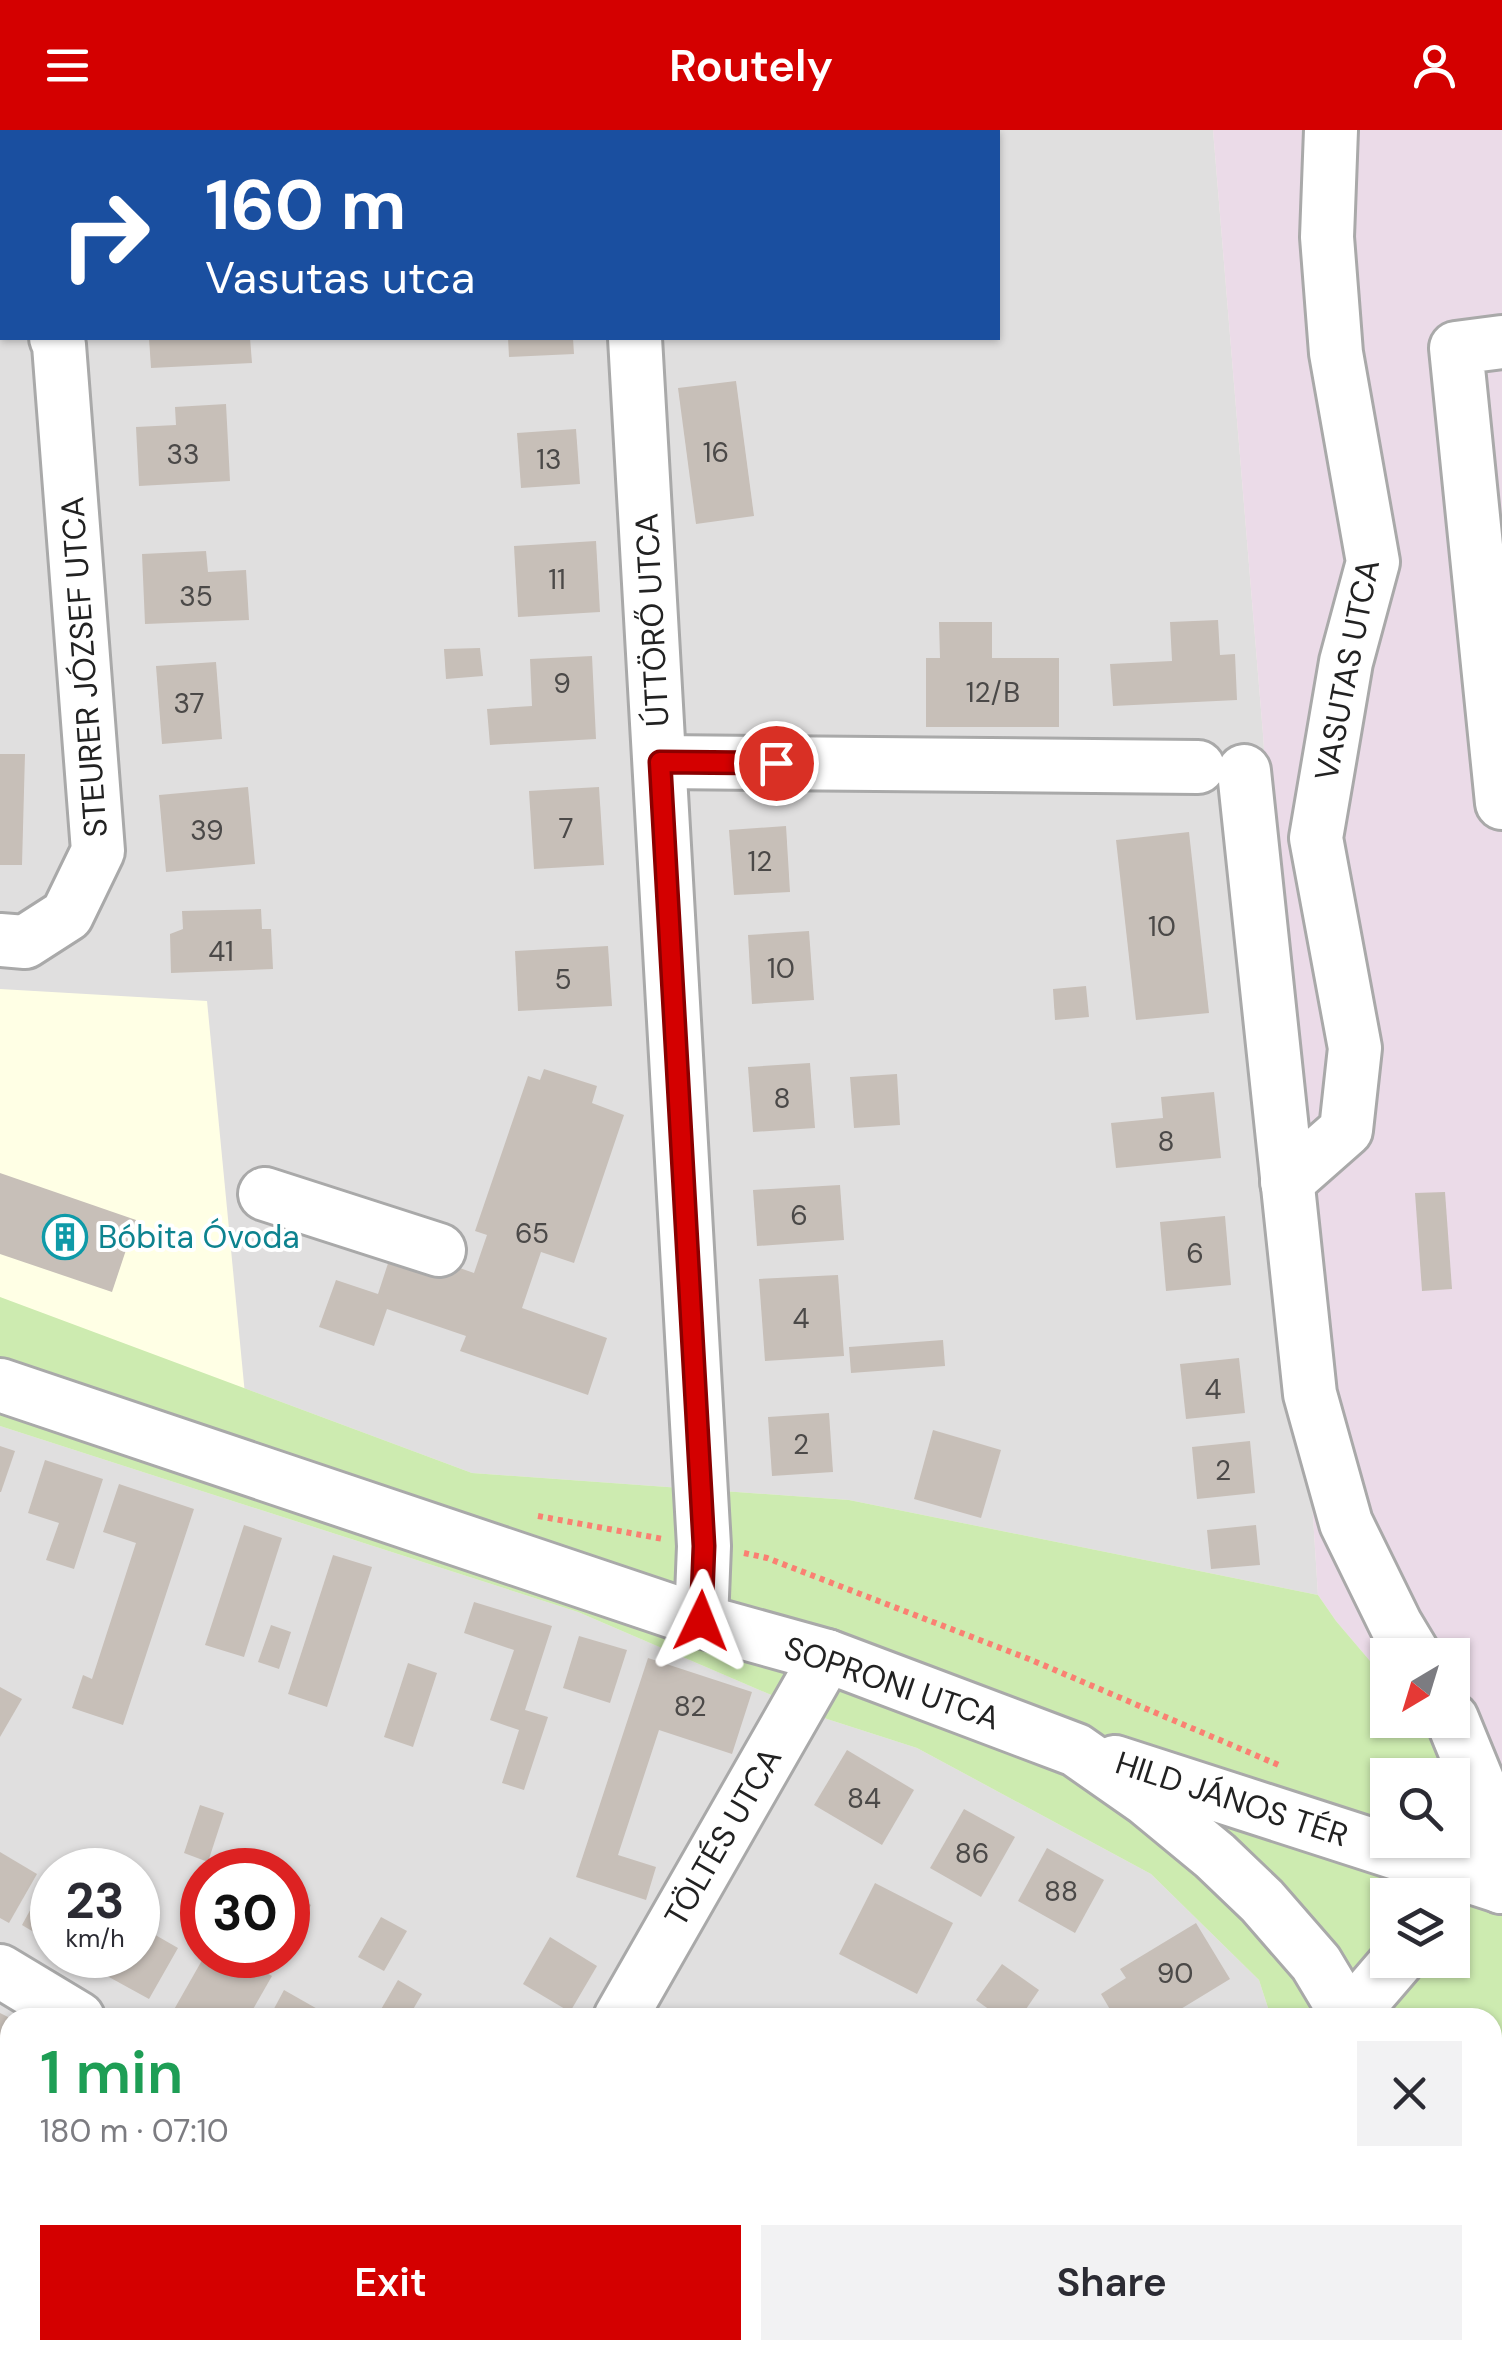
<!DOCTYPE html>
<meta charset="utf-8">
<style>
:root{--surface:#fff;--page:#f2f2f3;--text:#2b2b33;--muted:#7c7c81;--accent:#d40000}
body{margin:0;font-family:"DM Sans",sans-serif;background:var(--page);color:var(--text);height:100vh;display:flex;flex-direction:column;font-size:38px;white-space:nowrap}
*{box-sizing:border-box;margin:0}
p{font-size:32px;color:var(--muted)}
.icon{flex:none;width:55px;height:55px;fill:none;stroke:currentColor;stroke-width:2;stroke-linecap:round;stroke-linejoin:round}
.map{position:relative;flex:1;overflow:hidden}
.sheet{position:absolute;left:0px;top:1878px;width:1502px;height:352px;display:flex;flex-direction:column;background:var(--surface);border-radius:30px 30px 0 0;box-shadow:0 2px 8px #0004}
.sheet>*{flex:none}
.top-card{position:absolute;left:0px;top:0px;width:1000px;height:210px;box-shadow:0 2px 8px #0004;background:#1a4fa0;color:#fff;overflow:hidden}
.needle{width:65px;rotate:218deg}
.buttons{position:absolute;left:1370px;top:1508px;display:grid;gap:20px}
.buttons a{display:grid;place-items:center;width:100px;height:100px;border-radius:0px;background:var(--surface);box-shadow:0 2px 8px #0004;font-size:50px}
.speed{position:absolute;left:30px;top:1718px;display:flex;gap:20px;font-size:50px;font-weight:700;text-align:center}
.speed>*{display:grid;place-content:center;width:130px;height:130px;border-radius:50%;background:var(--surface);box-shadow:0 2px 8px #0004;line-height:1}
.speed small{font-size:25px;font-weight:400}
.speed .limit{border:15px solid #d22;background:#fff;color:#111}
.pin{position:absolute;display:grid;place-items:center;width:85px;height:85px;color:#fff;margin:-42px;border:5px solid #fff;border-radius:50%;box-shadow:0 2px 10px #0007}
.me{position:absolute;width:110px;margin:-55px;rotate:2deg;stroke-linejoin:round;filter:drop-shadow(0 0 8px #0008)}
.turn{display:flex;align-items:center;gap:35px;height:210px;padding:0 40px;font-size:45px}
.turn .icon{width:130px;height:130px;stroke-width:2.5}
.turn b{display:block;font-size:70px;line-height:85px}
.round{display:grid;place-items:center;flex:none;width:105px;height:105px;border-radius:0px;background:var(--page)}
.headline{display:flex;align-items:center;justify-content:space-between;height:170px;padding:0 40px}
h1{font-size:60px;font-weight:600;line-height:75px;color:#1e9e55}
.cta{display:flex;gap:20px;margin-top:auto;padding:20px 40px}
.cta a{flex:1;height:115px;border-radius:0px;background:var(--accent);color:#fff;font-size:40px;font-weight:600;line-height:115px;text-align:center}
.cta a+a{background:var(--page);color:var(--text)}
header{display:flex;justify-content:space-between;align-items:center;height:130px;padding:0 40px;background:var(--accent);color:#fff;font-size:45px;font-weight:600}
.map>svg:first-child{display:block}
.residential{fill:#e0dfdf;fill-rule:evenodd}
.industrial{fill:#ebdbe8}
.education{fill:#ffffe5}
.grass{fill:#cdebb0;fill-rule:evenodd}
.parking{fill:#e2e2e2}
.building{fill:#c7bfb8}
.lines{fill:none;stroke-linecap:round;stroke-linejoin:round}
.minor-casing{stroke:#a9a9a9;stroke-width:58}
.path{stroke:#fa8072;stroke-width:6;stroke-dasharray:5 5;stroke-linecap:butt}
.minor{stroke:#fff;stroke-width:52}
.route-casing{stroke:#8a0000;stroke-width:25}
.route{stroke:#d40000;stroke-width:18}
.labels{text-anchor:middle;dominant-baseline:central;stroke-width:8;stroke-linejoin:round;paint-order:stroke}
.number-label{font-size:28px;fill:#4b4948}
.street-label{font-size:32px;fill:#222;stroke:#fff}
.culture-label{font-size:32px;fill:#0d838f;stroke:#fff;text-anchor:start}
</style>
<header><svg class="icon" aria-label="menu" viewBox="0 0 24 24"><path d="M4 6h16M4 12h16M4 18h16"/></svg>Routely<svg class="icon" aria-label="person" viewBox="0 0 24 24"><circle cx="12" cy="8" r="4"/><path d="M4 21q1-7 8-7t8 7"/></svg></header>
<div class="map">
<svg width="1502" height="2228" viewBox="0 0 1502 2228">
<rect width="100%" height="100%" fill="#f2efe9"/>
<g class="residential">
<path d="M0,0h1213l50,604 55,861 -469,-95 -377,-27 -472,-176zM2,2h996v206h-996z"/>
<path d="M0,1296l578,186 249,107 90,29 234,126 108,106 12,37 -1261,1v332h1429l5,8h-1444zM52,1740h86v85h-86zM202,1740h86v85h-86z"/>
</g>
<polygon class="industrial" points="1213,0 1502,0 1502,1701 1460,1701 1453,1667 1452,1645 1440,1612 1421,1590 1452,1590 1452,1525 1388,1525 1387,1551 1336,1491 1318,1465 1263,604"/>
<polygon class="education" points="0,859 207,871 246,1275 0,1197"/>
<path class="grass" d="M0,1167l472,176 377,27 469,95 18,26 51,60 1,39h33l19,22 7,33h-59v65h64l1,-43 7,34h42v527h-58l-5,-8h53v-332l-221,-1 -12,-37 -108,-106 -234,-126 -90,-29 -249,-107 -578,-186zM1388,1765h64v65h-64z"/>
<polygon class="parking" points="1493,1986 1502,1986 1502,2161 1496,2161 1492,2154"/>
<g class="building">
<polygon points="149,208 250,208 252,233 151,238"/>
<polygon points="508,208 573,208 574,224 509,227"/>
<polygon points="736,251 754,386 696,394 678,258"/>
<polygon points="226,274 230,351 139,356 136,297 176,295 175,277"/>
<polygon points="576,299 580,354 521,358 517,303"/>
<polygon points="596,411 600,482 518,487 514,416"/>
<polygon points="206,421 208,442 246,440 249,490 145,494 142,424"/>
<polygon points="1218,490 1220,525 1235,524 1237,570 1113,576 1110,534 1172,531 1170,492"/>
<polygon points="939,492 992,492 992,528 1059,528 1059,597 926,597 926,528 940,528"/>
<polygon points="480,518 483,546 446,549 444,519"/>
<polygon points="592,526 596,609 490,615 487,579 532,576 530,529"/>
<polygon points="216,532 222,609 162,614 156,536"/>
<polygon points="0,624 25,624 22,735 0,735"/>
<polygon points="248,657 255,734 166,742 159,665"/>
<polygon points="599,657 604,735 534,739 529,661"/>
<polygon points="786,696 790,762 734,765 729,700"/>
<polygon points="1189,702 1209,883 1136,890 1116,710"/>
<polygon points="261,779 262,799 271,799 273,839 171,843 170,804 183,799 182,781"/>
<polygon points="809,801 814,870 752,874 748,805"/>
<polygon points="608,816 612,876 518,881 515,821"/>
<polygon points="1086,856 1089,887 1055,890 1053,859"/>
<polygon points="810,933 815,998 753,1002 748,937"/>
<polygon points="544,939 597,956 592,973 624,985 574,1133 541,1122 522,1178 607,1208 588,1265 460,1221 466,1206 387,1179 374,1216 319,1197 336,1150 378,1164 394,1115 474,1143 487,1105 475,1101 528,946 540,950"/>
<polygon points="897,944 900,995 854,998 850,947"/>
<polygon points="1214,962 1221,1028 1116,1038 1111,993 1163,988 1161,967"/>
<polygon points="0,1043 136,1090 112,1162 0,1124"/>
<polygon points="840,1055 844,1110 757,1116 753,1060"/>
<polygon points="1445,1062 1452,1159 1422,1161 1415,1063"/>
<polygon points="1225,1086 1231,1155 1166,1161 1160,1092"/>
<polygon points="838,1145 844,1226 765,1231 759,1149"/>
<polygon points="943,1210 945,1236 851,1243 849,1217"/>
<polygon points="1239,1228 1245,1283 1186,1289 1180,1234"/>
<polygon points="829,1283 833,1342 772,1346 768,1287"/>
<polygon points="933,1300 1001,1320 981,1388 914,1369"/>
<polygon points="1250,1311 1255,1363 1197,1369 1192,1317"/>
<polygon points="0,1316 15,1321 1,1362 0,1362"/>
<polygon points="45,1330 103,1349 74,1439 46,1430 59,1393 28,1383"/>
<polygon points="119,1354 194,1379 123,1595 72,1578 83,1545 92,1549 136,1413 103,1402"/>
<polygon points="244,1395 282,1408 244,1527 205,1515"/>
<polygon points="1256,1395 1260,1435 1211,1439 1207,1400"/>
<polygon points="333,1425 372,1437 327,1577 288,1564"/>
<polygon points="474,1472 552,1496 525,1580 548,1587 524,1660 502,1653 519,1600 490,1590 514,1520 464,1503"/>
<polygon points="271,1495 291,1502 279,1539 258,1532"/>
<polygon points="579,1506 627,1520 610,1573 563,1558"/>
<polygon points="648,1528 752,1562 732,1624 659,1600 618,1725 656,1737 646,1770 576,1747"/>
<polygon points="408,1533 437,1543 413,1617 384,1607"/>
<polygon points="0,1557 22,1569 0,1607"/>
<polygon points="847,1620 914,1660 882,1715 814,1675"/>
<polygon points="200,1675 224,1683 208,1732 184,1723"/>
<polygon points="964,1679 1015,1707 981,1767 930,1738"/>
<polygon points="1047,1718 1104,1750 1075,1803 1018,1771"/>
<polygon points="0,1722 37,1744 9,1793 0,1788"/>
<polygon points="52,1740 52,1813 22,1795"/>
<polygon points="875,1753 953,1793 917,1864 839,1824"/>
<polygon points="288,1761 311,1775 288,1816"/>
<polygon points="381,1787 407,1801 384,1841 358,1827"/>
<polygon points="1196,1793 1230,1849 1166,1888 1115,1888 1101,1864 1126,1848 1120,1839"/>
<polygon points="138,1795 178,1818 149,1869 98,1841 107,1825 138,1825"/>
<polygon points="550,1807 597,1836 570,1882 523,1854"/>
<polygon points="205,1825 234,1825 272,1846 248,1888 181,1888 172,1883"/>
<polygon points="1002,1834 1039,1860 1020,1888 1001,1888 976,1870"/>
<polygon points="398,1850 422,1864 408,1888 376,1888"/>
<polygon points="284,1860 328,1885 326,1888 269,1888"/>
<polygon points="0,1883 10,1888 10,1912 0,1930"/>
<polygon points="10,2023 10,2059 0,2053 0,2040"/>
<polygon points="346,2220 378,2220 373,2228 360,2228"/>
<polygon points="500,2220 572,2220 578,2223 575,2228 495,2228"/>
<polygon points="959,2220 1023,2220 1024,2224 960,2228"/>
</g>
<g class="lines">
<defs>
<g id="minor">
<polyline points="622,0 623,2"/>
<polyline points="0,156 2,156"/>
<polyline points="635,208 704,1416 701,1491"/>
<polyline points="1502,212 1456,218 1502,673"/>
<polyline points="660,632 1198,637"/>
<polyline points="1244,641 1310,1264 1346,1393 1396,1495 1414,1525"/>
<polyline points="0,810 25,812 67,785 98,721 59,215 56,208"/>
<polyline points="1287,1052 1346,1000 1355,918 1316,708 1346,532 1373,432 1336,223 1327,107 1331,0"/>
<polyline points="265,1064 439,1120"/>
<polyline points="0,1255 701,1491 827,1526 1076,1620 1146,1669 1215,1726 1262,1771 1316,1833 1349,1888"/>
<polyline points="1452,1589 1486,1672 1501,1757"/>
<polyline points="1115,1632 1502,1757"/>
<polyline points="0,1841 78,1888"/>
<polyline points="1349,1887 1398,1830"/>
<polyline points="620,1888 827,1526"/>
<polyline points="1492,2197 1502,2217"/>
<polyline points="637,2220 651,2228"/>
<polyline points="423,2228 428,2220"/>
</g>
</defs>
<use href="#minor" class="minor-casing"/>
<g class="path">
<polyline points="538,1386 663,1409"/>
<polyline points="744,1423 767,1428 1029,1529 1281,1636"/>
</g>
<use href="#minor" class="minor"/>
</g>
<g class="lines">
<defs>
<polyline id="route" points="701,1491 704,1416 660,632 776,633"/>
</defs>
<use href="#route" class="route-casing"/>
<use href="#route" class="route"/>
</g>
<defs>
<symbol id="building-ring" viewBox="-11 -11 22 22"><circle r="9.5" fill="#fff" stroke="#0f9aa8" stroke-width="1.5"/><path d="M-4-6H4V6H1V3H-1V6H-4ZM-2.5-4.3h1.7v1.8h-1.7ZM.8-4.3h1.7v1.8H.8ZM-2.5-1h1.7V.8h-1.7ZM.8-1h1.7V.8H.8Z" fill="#0f9aa8"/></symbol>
</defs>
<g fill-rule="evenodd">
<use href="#building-ring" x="40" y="1082" width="50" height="50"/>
</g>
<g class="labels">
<g class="number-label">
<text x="716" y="322">16</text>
<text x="183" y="324">33</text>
<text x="549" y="329">13</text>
<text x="557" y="449">11</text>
<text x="196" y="466">35</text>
<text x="562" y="553">9</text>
<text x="993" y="562">12/B</text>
<text x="189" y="573">37</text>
<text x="566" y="698">7</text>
<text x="207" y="700">39</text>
<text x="760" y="731">12</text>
<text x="1162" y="796">10</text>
<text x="221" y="821">41</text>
<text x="781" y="838">10</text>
<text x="563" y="849">5</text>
<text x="782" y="968">8</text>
<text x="1166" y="1011">8</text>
<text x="799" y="1085">6</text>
<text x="532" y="1103">65</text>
<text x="1195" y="1123">6</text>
<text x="801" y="1188">4</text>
<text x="1213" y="1259">4</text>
<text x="801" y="1314">2</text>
<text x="1223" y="1340">2</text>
<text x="690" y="1576">82</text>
<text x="864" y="1668">84</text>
<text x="972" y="1723">86</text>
<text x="1061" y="1761">88</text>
<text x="1175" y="1843">90</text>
</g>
<g class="street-label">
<text transform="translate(652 490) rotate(-93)">ÚTTÖRŐ UTCA</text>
<text transform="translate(84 537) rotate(-94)">STEURER JÓZSEF UTCA</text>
<text transform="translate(1347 540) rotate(-79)">VASUTAS UTCA</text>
<text transform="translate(892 1553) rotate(19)">SOPRONI UTCA</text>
<text transform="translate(1232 1669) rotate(18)">HILD JÁNOS TÉR</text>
<text transform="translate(723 1707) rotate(-60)">TÖLTÉS UTCA</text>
</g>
<g class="culture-label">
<text x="98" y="1107">Bóbita Óvoda</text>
</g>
</g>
</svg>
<div class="buttons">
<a><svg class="needle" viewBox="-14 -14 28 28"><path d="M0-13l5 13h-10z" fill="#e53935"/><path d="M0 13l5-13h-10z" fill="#7c7c81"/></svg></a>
<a><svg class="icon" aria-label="search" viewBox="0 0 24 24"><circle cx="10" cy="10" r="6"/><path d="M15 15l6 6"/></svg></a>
<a><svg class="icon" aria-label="layers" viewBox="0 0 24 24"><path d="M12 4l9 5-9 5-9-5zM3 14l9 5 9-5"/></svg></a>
</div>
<div class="speed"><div>23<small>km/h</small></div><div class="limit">30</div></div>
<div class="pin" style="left:776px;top:633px;background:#d93025"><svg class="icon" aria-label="arrive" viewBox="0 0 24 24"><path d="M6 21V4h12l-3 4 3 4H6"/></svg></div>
<svg class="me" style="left:701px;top:1491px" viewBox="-20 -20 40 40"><path d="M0-17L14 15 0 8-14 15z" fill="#d40000" stroke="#fff" stroke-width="4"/></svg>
<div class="top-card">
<div class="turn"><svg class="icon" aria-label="right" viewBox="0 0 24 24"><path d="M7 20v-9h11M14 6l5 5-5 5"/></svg><div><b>160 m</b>Vasutas utca</div></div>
</div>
<section class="sheet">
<div class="headline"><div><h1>1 min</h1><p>180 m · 07:10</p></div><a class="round"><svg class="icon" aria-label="close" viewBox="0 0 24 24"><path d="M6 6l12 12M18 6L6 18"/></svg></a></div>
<div class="cta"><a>Exit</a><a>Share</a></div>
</section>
</div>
